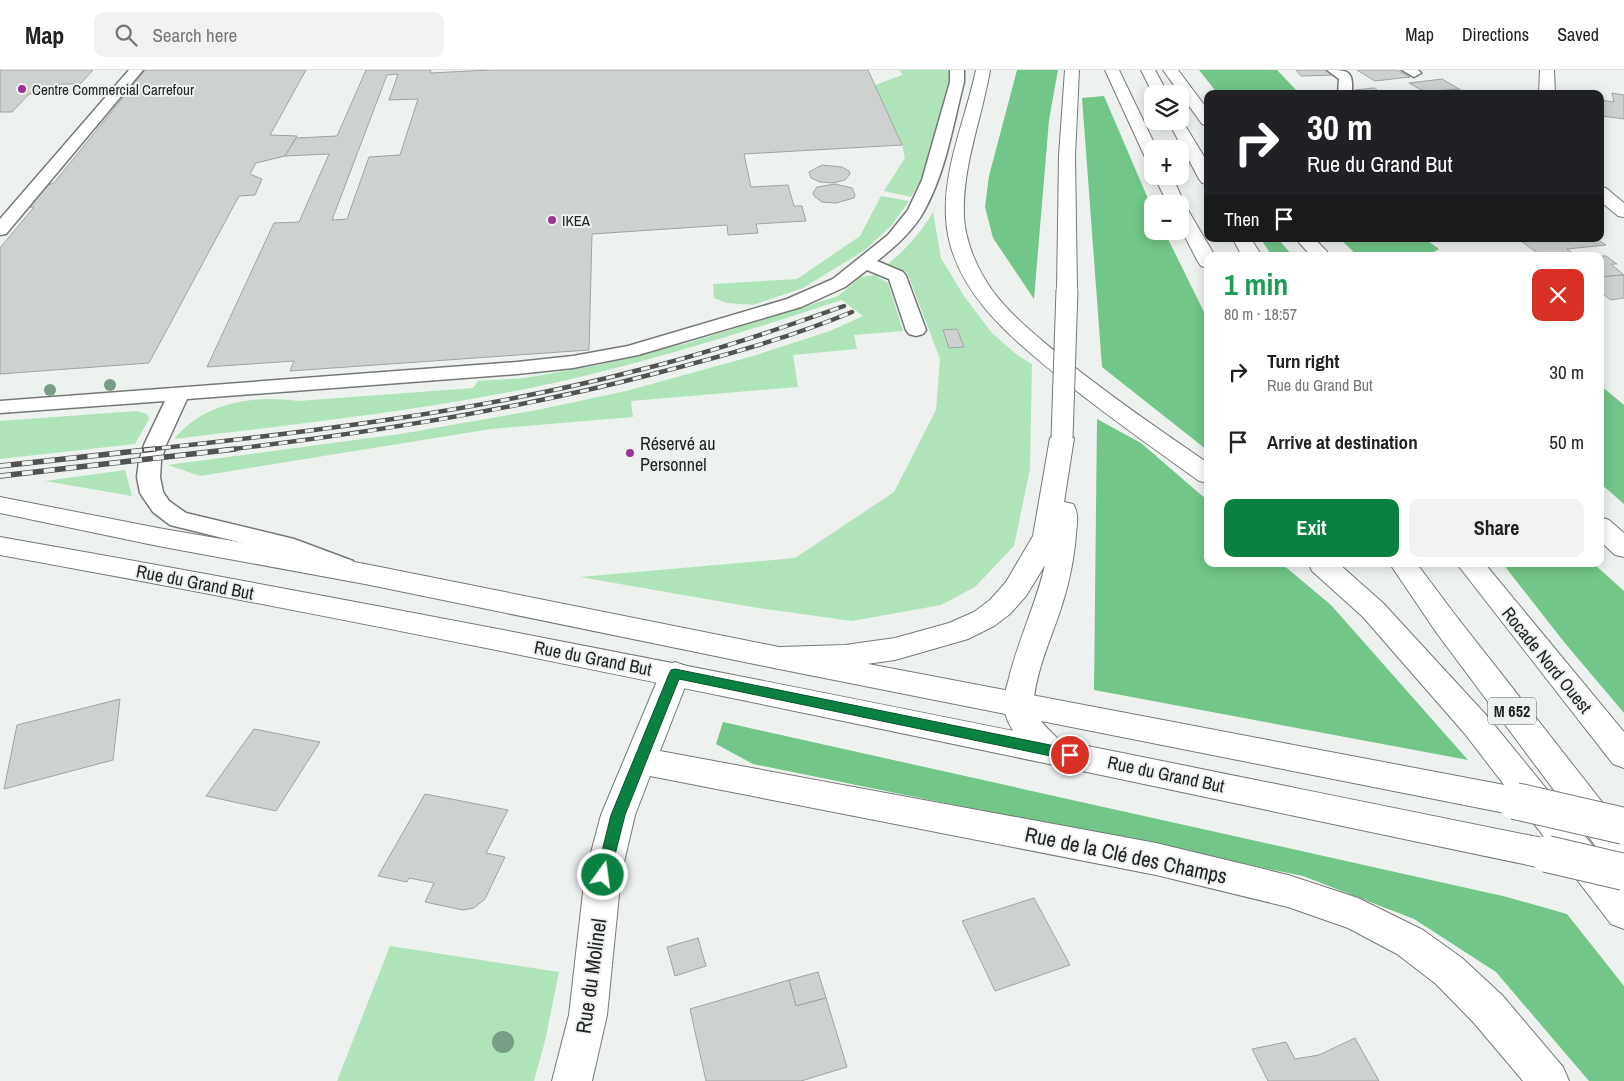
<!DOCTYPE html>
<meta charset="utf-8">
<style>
:root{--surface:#fff;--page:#f2f2f2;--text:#222;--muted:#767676;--line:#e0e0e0;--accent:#0b8043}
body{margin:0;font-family:"Archivo Narrow",sans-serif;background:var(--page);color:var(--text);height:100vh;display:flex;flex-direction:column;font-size:19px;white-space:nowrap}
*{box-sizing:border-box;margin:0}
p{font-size:16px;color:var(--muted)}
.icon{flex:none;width:28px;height:28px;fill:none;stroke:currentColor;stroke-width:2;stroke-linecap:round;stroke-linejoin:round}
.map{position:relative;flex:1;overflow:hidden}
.sheet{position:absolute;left:1204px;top:182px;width:400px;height:315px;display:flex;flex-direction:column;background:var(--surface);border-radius:10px;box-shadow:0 2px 12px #0003}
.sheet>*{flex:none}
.hud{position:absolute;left:1204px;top:20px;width:400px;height:152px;border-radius:10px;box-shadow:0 2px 12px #0003;background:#202124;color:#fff;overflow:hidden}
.fabs{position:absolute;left:1144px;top:15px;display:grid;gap:10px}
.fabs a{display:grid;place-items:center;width:45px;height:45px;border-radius:10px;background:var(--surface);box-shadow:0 2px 12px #0003;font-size:25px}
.pin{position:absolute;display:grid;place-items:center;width:42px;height:42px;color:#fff;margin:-21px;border:2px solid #fff;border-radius:50%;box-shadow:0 1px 5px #0007}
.me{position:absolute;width:55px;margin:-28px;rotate:14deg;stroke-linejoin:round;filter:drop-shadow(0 0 4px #0008)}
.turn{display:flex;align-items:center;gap:18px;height:105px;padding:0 20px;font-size:22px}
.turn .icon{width:65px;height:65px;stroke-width:2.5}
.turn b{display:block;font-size:35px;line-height:42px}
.then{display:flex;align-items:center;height:48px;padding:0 20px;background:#0003;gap:10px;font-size:19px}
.round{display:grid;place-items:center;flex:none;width:52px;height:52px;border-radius:10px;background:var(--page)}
.overview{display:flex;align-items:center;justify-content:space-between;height:85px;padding:0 20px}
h1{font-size:30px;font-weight:700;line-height:38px;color:#1e9e55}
.action{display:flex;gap:10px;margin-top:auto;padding:10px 20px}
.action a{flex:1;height:58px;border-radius:10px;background:var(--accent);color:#fff;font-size:20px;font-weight:700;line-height:58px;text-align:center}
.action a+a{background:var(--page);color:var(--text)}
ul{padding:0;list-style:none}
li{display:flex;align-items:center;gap:15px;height:70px;padding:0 20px}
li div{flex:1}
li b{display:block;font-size:19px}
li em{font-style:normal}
header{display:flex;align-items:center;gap:30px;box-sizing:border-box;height:70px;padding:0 25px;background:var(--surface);border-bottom:1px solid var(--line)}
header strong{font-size:24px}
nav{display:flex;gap:28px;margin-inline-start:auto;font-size:18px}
.search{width:350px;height:45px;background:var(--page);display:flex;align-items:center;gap:12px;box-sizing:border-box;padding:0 18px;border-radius:10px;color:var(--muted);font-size:19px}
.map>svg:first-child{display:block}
.green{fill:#afe4bb}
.forest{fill:#72c689}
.building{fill:#ced2cf;stroke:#a0a4a0;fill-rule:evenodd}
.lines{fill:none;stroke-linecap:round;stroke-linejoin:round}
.service-casing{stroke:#757976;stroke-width:3}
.minor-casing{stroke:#757976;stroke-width:2}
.secondary-casing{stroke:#757976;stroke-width:2}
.trunk-casing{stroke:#757976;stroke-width:2}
.service{fill:#fff;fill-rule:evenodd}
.minor{fill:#fff;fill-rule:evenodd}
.secondary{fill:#fff;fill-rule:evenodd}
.trunk{fill:#fff;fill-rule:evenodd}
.rail-far1-casing{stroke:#505350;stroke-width:4.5}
.rail-casing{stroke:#505350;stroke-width:5.5}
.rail-far1{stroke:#eef2ef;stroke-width:3;stroke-dasharray:9;stroke-linecap:butt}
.rail{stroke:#eef2ef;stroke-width:4;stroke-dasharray:11;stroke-linecap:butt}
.secondary-bridge-casing{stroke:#757976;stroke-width:38;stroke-linecap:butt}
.trunk-bridge-casing{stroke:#757976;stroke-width:23;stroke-linecap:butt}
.secondary-bridge{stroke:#fff;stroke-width:36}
.trunk-bridge{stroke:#fff;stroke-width:21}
.tree{fill:#789c85}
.route{fill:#0b8043;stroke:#07532c}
.poi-dot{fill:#9d3394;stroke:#eef2ef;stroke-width:2}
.labels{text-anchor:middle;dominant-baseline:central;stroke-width:4;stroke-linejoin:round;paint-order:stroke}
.far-poi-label{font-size:15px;fill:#212321;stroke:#eef2ef;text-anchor:start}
.shield{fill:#eef2ef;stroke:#5e615f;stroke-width:1}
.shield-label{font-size:16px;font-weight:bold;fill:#212321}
.poi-label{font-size:18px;fill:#212321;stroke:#eef2ef;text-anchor:start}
.street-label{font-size:18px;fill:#212321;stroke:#eef2ef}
.near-street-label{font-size:21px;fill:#212321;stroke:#eef2ef}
</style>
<header>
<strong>Map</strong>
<div class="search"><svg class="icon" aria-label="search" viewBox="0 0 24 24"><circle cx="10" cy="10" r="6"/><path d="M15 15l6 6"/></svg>Search here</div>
<nav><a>Map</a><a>Directions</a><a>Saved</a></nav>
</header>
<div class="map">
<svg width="1624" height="1011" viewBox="0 0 1624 1011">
<rect width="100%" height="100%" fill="#eef2ef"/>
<g class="green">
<polygon points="900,0 949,0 950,5 923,106 911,127 884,121 905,88 902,75 875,15 902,5"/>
<polygon points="881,126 909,131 892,155 865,180 803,218 753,235 727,233 714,228 713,214 797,209 860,166"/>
<path d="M933,142l8,46 23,38 28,37 25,22 15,9 -2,105 -16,77 -39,41 -34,18 -89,16 -100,-14 -172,-30 215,-19 99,-66 42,-82 4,-51 -33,-87 -20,-7c18,-15 34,-32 46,-53z"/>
<path d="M875,205l13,8 15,48 -49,4 3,14 -64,6 5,32 -167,14 2,16 -142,12 -291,47 -32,-11 232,-31 137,-24 89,-19 127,-35 77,-25 33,-15 -21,-16c-104,34 -209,67 -316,89 -116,23 -234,36 -352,50 30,-37 79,-44 124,-38l175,-13 5,-7 46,-3 75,-13 92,-23 147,-46 23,-19z"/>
<polygon points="136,341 147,344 149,349 135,374 0,389 0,351"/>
<polygon points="125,400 132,426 45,411"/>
<polygon points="390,876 559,902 545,971 534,1011 337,1011"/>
</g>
<g class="forest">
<polygon points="1017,0 1058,0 1049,50 1034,229 993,168 985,137 989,106"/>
<polygon points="1199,0 1277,0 1300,24 1218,24"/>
<polygon points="1104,26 1152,138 1152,161 1164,161 1207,248 1207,380 1102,297 1082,28"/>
<polygon points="1261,169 1278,169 1293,186 1272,186"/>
<polygon points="1340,169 1425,169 1439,179 1426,186 1358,186"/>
<polygon points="1600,315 1624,335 1624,434 1600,413"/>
<polygon points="1097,349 1141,373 1207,430 1208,494 1282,494 1331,535 1468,690 1094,620"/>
<polygon points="1503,494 1594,494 1624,521 1624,643 1564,572"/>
<polygon points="723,652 1507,827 1567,844 1624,916 1624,1011 1589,1011 1496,902 1414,849 1303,806 753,694 716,674"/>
</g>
<g class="building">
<polygon points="0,0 93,0 80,14 58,14 29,24 12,42 0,42"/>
<polygon points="145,0 306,0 270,65 297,66 285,86 256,93 250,104 262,109 255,125 239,126 149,293 0,304 0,178 34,137 15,138 29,121 54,113"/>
<path d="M366,0h65l-1,3 61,-3h377l34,75 -158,9 7,33 37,-2 6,21h8l4,15 -50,3 2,9 -30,2 -1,-10 -135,9 -3,116 -299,21 4,-10 -87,6 67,-144 25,-1 30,-68 -44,2 11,-18 41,-2zM398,4l-9,26 29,-1 -18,56 -31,2 -22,62 -15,1 55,-145z"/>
<polygon points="1296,0 1328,0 1337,5 1301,6"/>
<polygon points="1357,0 1397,0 1410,7 1375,11"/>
<polygon points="1442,9 1459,19 1425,22 1409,13"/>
<polygon points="1374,18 1380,22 1361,24 1355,20"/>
<polygon points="1459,19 1468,24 1439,24 1435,21"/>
<polygon points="1612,23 1624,25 1624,49 1602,46 1600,30 1614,32"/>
<polygon points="822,95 842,97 849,101 850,104 845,110 833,113 820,112 811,108 809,102"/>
<polygon points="835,114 852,118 855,125 854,128 836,133 822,132 814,126 813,123 817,117"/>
<polygon points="1518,169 1596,169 1606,175 1567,179 1577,186 1542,186"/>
<polygon points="1599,186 1606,186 1617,194 1611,194 1624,205 1600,207"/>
<polygon points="1622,205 1624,206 1624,228 1611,230 1600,222 1600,207"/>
<polygon points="957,259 964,277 949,278 943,260"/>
<polygon points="120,629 113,690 4,719 17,655"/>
<polygon points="254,659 320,672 276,741 206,726"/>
<polygon points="425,724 508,740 486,783 505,787 485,829 474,838 463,840 425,832 434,813 409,808 407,812 378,806"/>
<polygon points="1034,828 1070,895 995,921 962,851"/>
<polygon points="698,868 706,896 675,906 667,877"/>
<polygon points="818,902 826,928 796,936 789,910"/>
<polygon points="789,910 796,936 826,928 847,997 801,1011 706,1011 690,939"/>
<polygon points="1355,968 1379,1011 1268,1011 1252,979 1286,972 1295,989 1319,985"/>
</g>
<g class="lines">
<defs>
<g id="service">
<polygon points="129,0 143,0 6,164 0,165 0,149"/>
<path d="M950,0h14v12c-11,42 -18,90 -40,129 -11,20 -29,36 -47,50l26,11 3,4 20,54 -3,4 -7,2 -7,-2 -3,-4 -17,-51 -22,-9 -22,17 -44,20 -163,48 -65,13 -56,6 -330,25 -21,46 -5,16 -1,16 3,15 6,9 17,12 108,26 59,22 3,6 -3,6 -9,3 -65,-24 -109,-27 -17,-13 -13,-19 -3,-16 2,-16 5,-16 21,-44 -165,12v-12l517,-39 56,-6 55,-10 159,-47 46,-20 55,-44 20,-25 14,-30 28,-98z"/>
<path d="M1327,0c23,0 26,1 25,24h-14l1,-15z"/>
<polygon points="1402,0 1418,0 1421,3 1414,7"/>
</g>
<g id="minor">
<polygon points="1540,0 1554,0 1555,24 1539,24"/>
<polygon points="1600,117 1606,118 1624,133 1624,147 1618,146 1600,131"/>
<polygon points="675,592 686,596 690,604 660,681 1156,773 1288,805 1358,828 1423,860 1462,888 1502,925 1563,997 1569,1011 1523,1011 1474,953 1436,914 1397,884 1348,858 1288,837 1156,805 650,706 635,745 621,805 607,945 592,1011 552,1011 569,945 585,805 601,745 660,604 664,596"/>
</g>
<g id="secondary">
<polygon points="0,427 158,458 365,494 779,577 1515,717 1527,721 1532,731 1527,741 1515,745 779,599 365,514 158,476 0,443"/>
<path d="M0,467c518,91 1032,198 1547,302l12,4 5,11 -5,11 -12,4c-515,-108 -1029,-220 -1547,-314z"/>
</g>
<g id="trunk">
<path d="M976,0h14c-8,48 -28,96 -26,146 1,25 13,53 28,74 19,26 46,47 71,68 46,37 95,71 145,105v20l-9,-2c-42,-30 -84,-60 -125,-92 -54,-44 -124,-95 -128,-171 -3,-50 20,-100 30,-148z"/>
<polygon points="1065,0 1079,0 1075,86 1077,220 1074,224 1067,226 1060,224 1057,220 1059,86"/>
<polygon points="1105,0 1119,0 1157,79 1152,79 1152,90 1146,89 1144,85"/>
<polygon points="1141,0 1155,0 1168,24 1153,24"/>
<polygon points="1163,0 1178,0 1208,40 1208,56 1202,54"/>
<polygon points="1180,47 1208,93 1208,114 1202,113 1199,109 1168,51 1180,51"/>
<polygon points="1154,106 1172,106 1185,135 1215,186 1208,186 1208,198 1201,196 1198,192 1180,157 1180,134 1168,134"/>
<polygon points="1233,169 1251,169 1262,186 1242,186"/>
<polygon points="1296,169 1315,169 1331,186 1311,186"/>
<path d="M1062,361l8,2 4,5 -10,64 9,2c6,9 4,19 3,30 -2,29 -9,58 -19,86 -8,22 -24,62 -23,85 2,19 25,30 33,46l-5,9c-18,6 -23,0 -35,-12 -11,-11 -23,-28 -23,-44 -1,-7 2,-15 4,-22 9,-40 28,-77 37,-117l-19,31 -16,18 -16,12 -26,13 -73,21 -50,7 -66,2 -10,-3 -5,-8 5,-8 10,-3 66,-2 50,-7 54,-15 25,-11 16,-12 16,-18 27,-46 17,-98 4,-5z"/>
<polygon points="1600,447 1609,450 1624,463 1624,487 1615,485 1600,471"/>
<polygon points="1309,494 1339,494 1383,533 1487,646 1624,814 1624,859 1611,854 1465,664 1363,547 1312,501"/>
<polygon points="1390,494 1417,494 1456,546 1624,760 1624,802 1612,798 1436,562"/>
<polygon points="1457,494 1485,494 1624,662 1624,698 1613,694"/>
</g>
</defs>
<use href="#service" class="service-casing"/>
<use href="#minor" class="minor-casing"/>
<use href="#secondary" class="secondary-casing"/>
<use href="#trunk" class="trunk-casing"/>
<use href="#service" class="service"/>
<use href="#minor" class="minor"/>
<use href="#secondary" class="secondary"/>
<use href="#trunk" class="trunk"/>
<defs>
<g id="rail-far1">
<path d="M144,380c166,-18 333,-38 495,-80 70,-17 137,-40 205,-64"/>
<path d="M225,380c145,-17 290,-40 432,-77 66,-17 132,-35 195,-61"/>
</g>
<g id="rail">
<polyline points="0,396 155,379"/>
<polyline points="0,406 235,379"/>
</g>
</defs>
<use href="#rail-far1" class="rail-far1-casing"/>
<use href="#rail" class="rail-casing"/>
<use href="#rail-far1" class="rail-far1"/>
<use href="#rail" class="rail"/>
<defs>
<g id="secondary-bridge">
<polyline points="1515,731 1624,756"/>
<polyline points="1547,784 1624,802"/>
</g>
<polyline id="trunk-bridge" points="1062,368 1067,220"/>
</defs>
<use href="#secondary-bridge" class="secondary-bridge-casing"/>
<use href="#trunk-bridge" class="trunk-bridge-casing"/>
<use href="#secondary-bridge" class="secondary-bridge"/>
<use href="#trunk-bridge" class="trunk-bridge"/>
</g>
<g class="tree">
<circle cx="110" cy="315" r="6"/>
<circle cx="50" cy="320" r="6"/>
<circle cx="503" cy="972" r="11"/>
</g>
<polygon class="route" points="675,599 1070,679 1075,681 1077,685 1075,689 1070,690 679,609 625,745 610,805 608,810 603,811 598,810 596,805 611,745 669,604 671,600"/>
<g class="poi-dot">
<circle cx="22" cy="19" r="5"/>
<circle cx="552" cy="150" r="5"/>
<circle cx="630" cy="383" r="5"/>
</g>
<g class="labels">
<g class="far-poi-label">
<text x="32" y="19">Centre Commercial Carrefour</text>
<text x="562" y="150">IKEA</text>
</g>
<rect class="shield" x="1488" y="627.5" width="48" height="27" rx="4"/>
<g class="shield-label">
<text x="1512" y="641">M 652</text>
</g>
<g class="poi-label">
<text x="640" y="373">Réservé au<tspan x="640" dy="21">Personnel</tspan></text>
</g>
<g class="street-label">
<text transform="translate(195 512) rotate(11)">Rue du Grand But</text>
<text transform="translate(593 588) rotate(11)">Rue du Grand But</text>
<text transform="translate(1547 590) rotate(51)">Rocade Nord Ouest</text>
<text transform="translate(1166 704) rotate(12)">Rue du Grand But</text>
</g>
<g class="near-street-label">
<text transform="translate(1126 785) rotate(12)">Rue de la Clé des Champs</text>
<text transform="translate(591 906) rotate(-82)">Rue du Molinel</text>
</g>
</g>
</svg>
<div class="fabs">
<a><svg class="icon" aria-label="layers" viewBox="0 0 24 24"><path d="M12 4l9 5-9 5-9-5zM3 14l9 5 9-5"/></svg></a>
<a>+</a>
<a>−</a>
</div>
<div class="pin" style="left:1070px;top:685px;background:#d93025"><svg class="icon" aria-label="arrive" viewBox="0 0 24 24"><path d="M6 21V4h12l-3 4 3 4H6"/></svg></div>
<svg class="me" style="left:603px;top:805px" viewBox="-20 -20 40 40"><circle r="17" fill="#0b8043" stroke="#fff" stroke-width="3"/><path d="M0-11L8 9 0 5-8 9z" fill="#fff"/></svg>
<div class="hud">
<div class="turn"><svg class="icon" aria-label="right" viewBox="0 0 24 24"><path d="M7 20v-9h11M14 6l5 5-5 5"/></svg><div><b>30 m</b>Rue du Grand But</div></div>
<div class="then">Then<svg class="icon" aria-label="arrive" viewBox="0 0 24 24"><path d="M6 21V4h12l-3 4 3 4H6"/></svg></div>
</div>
<section class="sheet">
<div class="overview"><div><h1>1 min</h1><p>80 m · 18:57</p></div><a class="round" style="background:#d93025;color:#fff"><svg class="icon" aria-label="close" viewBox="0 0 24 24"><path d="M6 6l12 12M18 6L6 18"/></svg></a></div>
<ul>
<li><svg class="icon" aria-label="right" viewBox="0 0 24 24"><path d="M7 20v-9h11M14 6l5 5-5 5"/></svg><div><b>Turn right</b><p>Rue du Grand But</p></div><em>30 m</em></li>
<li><svg class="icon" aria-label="arrive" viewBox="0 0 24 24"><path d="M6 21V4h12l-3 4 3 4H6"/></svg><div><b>Arrive at destination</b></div><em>50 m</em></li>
</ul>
<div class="action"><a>Exit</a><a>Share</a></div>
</section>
</div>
